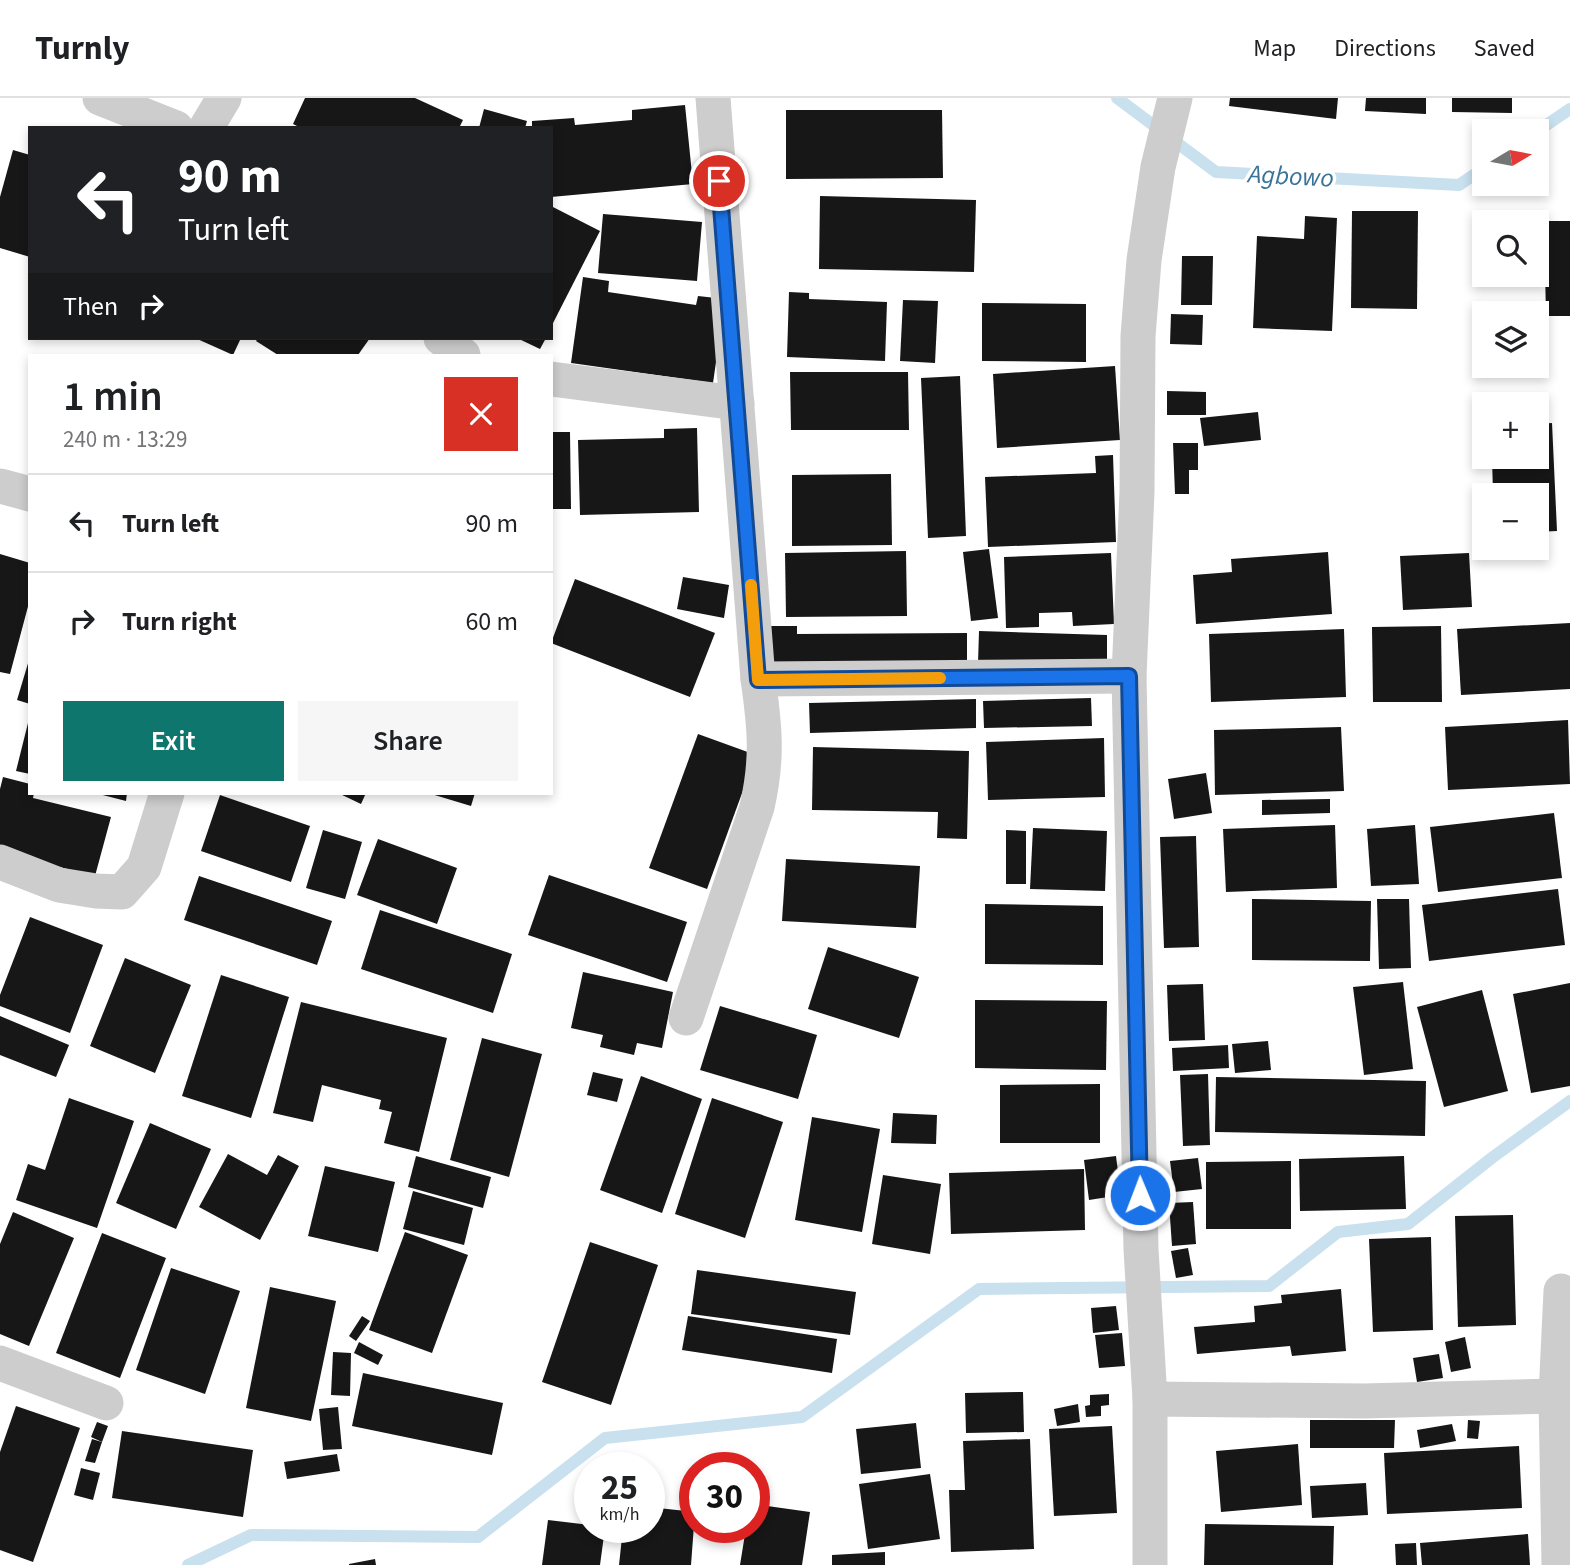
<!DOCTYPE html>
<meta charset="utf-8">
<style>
:root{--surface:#fff;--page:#f6f6f6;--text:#202124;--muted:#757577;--line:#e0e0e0;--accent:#0f766e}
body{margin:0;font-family:"Source Sans 3",sans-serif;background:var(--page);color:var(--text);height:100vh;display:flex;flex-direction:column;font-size:26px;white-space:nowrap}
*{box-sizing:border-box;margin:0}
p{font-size:23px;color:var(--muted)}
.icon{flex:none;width:38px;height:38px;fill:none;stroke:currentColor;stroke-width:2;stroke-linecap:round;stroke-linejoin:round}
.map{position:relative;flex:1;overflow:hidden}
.panel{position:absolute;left:28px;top:256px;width:525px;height:441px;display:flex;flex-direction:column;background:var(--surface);border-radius:0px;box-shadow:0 4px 10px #0003}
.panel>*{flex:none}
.banner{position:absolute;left:28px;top:28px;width:525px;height:214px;border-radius:0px;box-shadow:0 4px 10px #0003;background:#202124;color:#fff;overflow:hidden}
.needle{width:46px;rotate:80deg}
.controls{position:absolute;left:1472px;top:21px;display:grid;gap:14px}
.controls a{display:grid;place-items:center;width:77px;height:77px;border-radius:0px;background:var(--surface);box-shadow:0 4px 10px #0003;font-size:35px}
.speed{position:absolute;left:574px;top:1354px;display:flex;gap:14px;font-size:35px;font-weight:700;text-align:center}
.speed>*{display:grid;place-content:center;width:91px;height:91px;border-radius:50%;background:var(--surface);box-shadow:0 4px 10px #0003;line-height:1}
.speed small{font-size:18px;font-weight:400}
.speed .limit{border:10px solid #d22;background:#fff;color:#111}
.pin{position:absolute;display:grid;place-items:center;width:60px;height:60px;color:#fff;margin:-30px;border:4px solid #fff;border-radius:50%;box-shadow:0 2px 7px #0007}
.me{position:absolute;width:77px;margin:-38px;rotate:359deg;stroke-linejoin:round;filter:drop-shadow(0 0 5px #0008)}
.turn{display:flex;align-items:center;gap:24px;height:147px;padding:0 35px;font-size:32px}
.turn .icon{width:91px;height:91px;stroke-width:2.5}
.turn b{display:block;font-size:49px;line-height:60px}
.then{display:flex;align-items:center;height:66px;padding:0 35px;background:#0003;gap:14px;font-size:26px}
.round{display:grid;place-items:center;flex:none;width:74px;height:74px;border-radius:0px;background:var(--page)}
.overview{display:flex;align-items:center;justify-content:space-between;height:119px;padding:0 35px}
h1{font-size:42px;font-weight:600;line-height:52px}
.action{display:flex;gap:14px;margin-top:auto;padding:14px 35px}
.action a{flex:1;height:80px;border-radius:0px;background:var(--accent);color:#fff;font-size:28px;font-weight:600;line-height:80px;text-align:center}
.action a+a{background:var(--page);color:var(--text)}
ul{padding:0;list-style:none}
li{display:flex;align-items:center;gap:21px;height:98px;padding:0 35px;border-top:2px solid var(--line)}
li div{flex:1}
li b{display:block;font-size:26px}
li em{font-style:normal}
header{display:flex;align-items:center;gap:42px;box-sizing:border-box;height:98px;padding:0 35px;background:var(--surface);border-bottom:2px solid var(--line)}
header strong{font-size:33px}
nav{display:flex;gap:38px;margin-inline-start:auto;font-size:24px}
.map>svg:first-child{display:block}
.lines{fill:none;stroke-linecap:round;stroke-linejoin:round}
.stream{stroke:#c9e0ee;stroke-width:12}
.building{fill:#171717}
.minor{stroke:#cdcdcd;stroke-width:35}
.route-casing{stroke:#114b97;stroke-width:18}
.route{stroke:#1a73e8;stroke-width:12}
.slow{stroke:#f59e0b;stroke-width:12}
.labels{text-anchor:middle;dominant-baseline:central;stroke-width:7;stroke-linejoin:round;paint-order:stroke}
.water-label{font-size:26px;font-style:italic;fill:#397498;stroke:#fff}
</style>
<header>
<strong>Turnly</strong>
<nav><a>Map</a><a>Directions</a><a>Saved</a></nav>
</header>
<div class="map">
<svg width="1570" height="1467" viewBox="0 0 1570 1467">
<rect width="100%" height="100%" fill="#fff"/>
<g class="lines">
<g class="stream">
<polyline points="1117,0 1216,74 1459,87 1484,70"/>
<polyline points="1536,34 1570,11"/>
<polyline points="188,1467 251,1437 478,1439 605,1340 802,1319 979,1191 1269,1188 1338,1134 1408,1126 1493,1059 1570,1003"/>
</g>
</g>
<g class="building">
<polygon points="305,0 415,0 463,22 459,30 301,30 293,26"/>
<polygon points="1230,0 1338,0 1336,21 1229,8"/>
<polygon points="1366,0 1426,0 1426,16 1365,13"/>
<polygon points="1452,0 1512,0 1512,15 1452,14"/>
<polygon points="685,7 693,86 551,99 551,30 532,30 532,23 574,20 575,27 632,22 632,12"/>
<polygon points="484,11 527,23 525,30 479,30"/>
<polygon points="786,12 942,12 943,80 786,81"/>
<polygon points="13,52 30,57 30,159 0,150 0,99"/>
<polygon points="820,98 976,102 974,174 819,171"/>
<polygon points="551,108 600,133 551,229"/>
<polygon points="1352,113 1418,113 1417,211 1351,210"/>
<polygon points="603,116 702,124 697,183 598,175"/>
<polygon points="1305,118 1337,120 1332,233 1253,230 1257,138 1304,141"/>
<polygon points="1544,123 1570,123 1570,218 1546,218"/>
<polygon points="1182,158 1213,158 1212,207 1181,207"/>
<polygon points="583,179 609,183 608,194 696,207 698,198 725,201 713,285 571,265"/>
<polygon points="789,194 809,195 809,201 887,204 885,263 787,259"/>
<polygon points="903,202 938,203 935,265 900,263"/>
<polygon points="982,205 1086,206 1086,264 982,263"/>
<polygon points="1171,216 1203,217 1202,247 1170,246"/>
<polygon points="195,240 241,240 233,257"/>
<polygon points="258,240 370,240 358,257 278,257 256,243"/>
<polygon points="517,240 546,240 540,251"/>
<polygon points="1115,268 1120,342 997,350 993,276"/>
<polygon points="790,274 908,274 909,332 791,332"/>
<polygon points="960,278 966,438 928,440 921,280"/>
<polygon points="1167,293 1206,294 1206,317 1167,317"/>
<polygon points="1258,314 1261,342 1204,348 1200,320"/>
<polygon points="1552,325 1557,433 1536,434 1536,397 1493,397 1492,359 1536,359 1536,326"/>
<polygon points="697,330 699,414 580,417 578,342 664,340 664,331"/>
<polygon points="551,334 570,334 571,411 551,411"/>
<polygon points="1173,345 1198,345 1198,372 1189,372 1189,396 1175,396"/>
<polygon points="1113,357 1116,444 988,449 985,379 1096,375 1095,358"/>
<polygon points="891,376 892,447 792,448 792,377"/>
<polygon points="989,451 998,520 971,523 963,454"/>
<polygon points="906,453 907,518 786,519 785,455"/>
<polygon points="1328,454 1332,516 1196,526 1193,477 1232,474 1231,461"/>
<polygon points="1111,455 1114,526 1073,528 1072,514 1039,515 1039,529 1006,530 1004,459"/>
<polygon points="1469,455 1472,509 1403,512 1400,458"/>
<polygon points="0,456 30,465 30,501 10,576 0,574"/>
<polygon points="683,479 729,487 724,520 677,511"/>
<polygon points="575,481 715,535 690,599 551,545"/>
<polygon points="1570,525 1570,591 1461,597 1457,531"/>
<polygon points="761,528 797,528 797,536 967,535 967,563 762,565"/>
<polygon points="1441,528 1442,604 1373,604 1372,529"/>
<polygon points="1344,531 1346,599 1211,604 1209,536"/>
<polygon points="979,533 1107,537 1107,569 978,566"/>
<polygon points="29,562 30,563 30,606 17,602"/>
<polygon points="1091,600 1092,628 984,630 983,603"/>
<polygon points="976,601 976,630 810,635 809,605"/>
<polygon points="29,621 30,622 30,676 16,673"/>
<polygon points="1568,622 1570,686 1448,692 1445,629"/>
<polygon points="1341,629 1344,693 1215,697 1214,632"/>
<polygon points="698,636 756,657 707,791 649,770"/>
<polygon points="1104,640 1105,699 988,702 986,644"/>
<polygon points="813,649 969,653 967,741 937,740 938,714 812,712"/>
<polygon points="1206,675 1212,715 1174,721 1168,681"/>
<polygon points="3,679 30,686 30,695 34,695 33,700 111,719 95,778 0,754 0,691"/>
<polygon points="95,695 127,695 126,703"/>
<polygon points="338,695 366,695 361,706"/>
<polygon points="428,695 475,695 471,708"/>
<polygon points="220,697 310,728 291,784 201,753"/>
<polygon points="1330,701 1330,715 1262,717 1262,702"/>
<polygon points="1554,715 1562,780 1438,794 1430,729"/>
<polygon points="1335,727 1337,790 1226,794 1223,731"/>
<polygon points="1415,727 1419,786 1371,788 1367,731"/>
<polygon points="1033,730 1107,733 1105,793 1030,791"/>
<polygon points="323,732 362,744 345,801 306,790"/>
<polygon points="1006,732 1026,733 1026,786 1006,786"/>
<polygon points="1196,738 1199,849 1164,850 1160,739"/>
<polygon points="378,741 457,770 437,826 357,797"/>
<polygon points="786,761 920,768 916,830 782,823"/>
<polygon points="549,777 687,824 667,884 528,837"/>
<polygon points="199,778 332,823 317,867 184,822"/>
<polygon points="1558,791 1565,847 1429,863 1422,807"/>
<polygon points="1252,801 1371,803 1370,863 1252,862"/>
<polygon points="1377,801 1409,801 1411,870 1379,871"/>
<polygon points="985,806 1103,808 1103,867 985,866"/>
<polygon points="380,812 512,856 493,915 361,871"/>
<polygon points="30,819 103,847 70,935 0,908 0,897"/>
<polygon points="828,849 919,879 899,940 808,911"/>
<polygon points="125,860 191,887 155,975 90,948"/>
<polygon points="583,874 673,894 662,950 637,945 634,957 600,949 603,937 571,930"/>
<polygon points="221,877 289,899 251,1020 182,998"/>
<polygon points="1403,884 1413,971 1364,977 1353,889"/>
<polygon points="1570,885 1570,988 1531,995 1513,896"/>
<polygon points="1203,886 1205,942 1169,943 1167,887"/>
<polygon points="1482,892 1508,993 1444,1009 1417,909"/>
<polygon points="975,902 1107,903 1106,972 975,970"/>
<polygon points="301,904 447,940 419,1054 384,1045 392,1014 379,1011 381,1002 322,987 313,1024 273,1015"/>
<polygon points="720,908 817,937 798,1001 700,972"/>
<polygon points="0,918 69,947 56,979 0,957"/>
<polygon points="482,940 542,956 509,1079 450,1062"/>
<polygon points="1268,943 1271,972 1235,975 1232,946"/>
<polygon points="1228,947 1229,970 1173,973 1172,950"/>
<polygon points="593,974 623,981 617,1004 587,997"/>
<polygon points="1208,976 1210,1047 1183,1048 1180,977"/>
<polygon points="641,978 702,1001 662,1115 600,1092"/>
<polygon points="1216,979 1426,983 1425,1038 1215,1034"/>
<polygon points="1100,986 1100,1045 1000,1045 1000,987"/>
<polygon points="69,1000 134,1023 97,1130 16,1102 28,1066 45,1072"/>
<polygon points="712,1000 783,1024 745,1140 675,1116"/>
<polygon points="893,1015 937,1017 936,1046 891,1045"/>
<polygon points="812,1019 880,1031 862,1134 795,1122"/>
<polygon points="150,1025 211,1051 176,1131 116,1105"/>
<polygon points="228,1056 267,1077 278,1057 299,1068 260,1142 199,1109"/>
<polygon points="416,1058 491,1079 483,1110 408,1089"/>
<polygon points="1116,1058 1121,1097 1089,1102 1084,1062"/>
<polygon points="1404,1058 1406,1111 1300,1113 1299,1061"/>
<polygon points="1198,1060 1202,1091 1174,1094 1170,1063"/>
<polygon points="1291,1063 1291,1131 1206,1131 1206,1064"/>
<polygon points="325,1068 395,1084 378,1154 308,1138"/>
<polygon points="1084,1071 1085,1132 951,1136 949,1075"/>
<polygon points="883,1077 941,1086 930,1156 872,1146"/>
<polygon points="413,1093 473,1110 464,1147 403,1131"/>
<polygon points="1193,1104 1196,1146 1172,1148 1169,1105"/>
<polygon points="13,1114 74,1140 29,1248 0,1236 0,1146"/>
<polygon points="1513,1117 1516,1227 1458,1229 1455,1118"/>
<polygon points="405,1134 468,1157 432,1255 369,1232"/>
<polygon points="102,1135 166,1160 120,1280 56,1255"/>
<polygon points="1431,1139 1433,1232 1373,1234 1369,1141"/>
<polygon points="590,1144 658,1167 611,1307 542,1284"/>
<polygon points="1188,1150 1193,1177 1176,1180 1171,1153"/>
<polygon points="171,1170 240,1193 205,1296 136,1272"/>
<polygon points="697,1172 856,1194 850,1237 691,1216"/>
<polygon points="270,1189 336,1203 311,1323 246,1310"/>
<polygon points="1341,1191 1346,1253 1292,1258 1290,1248 1197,1256 1194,1229 1255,1224 1254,1208 1282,1205 1281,1197"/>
<polygon points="1116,1208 1119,1232 1093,1235 1091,1210"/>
<polygon points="362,1218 370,1223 356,1243 349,1238"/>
<polygon points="688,1218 837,1241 832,1275 682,1252"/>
<polygon points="1122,1235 1125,1268 1099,1270 1095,1237"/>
<polygon points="1465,1239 1471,1270 1451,1274 1445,1244"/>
<polygon points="359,1244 383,1257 378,1267 354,1255"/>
<polygon points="333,1254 351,1255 350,1298 331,1297"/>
<polygon points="1439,1256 1443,1280 1417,1284 1413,1260"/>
<polygon points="363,1275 503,1305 492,1357 352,1328"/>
<polygon points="1023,1294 1024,1334 966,1335 965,1295"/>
<polygon points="1109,1296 1109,1307 1101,1308 1101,1318 1086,1319 1085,1308 1090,1307 1090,1297"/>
<polygon points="1078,1306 1080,1324 1057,1328 1054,1311"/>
<polygon points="16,1308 80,1330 33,1464 0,1452 0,1354"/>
<polygon points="338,1309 342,1351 323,1352 319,1311"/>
<polygon points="1310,1322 1395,1322 1394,1350 1310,1350"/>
<polygon points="1468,1322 1480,1323 1478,1341 1467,1340"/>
<polygon points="97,1324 108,1328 102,1344 91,1339"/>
<polygon points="916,1325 921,1370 861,1376 856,1331"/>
<polygon points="1452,1326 1456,1343 1420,1350 1417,1332"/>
<polygon points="1112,1328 1117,1415 1054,1418 1049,1331"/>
<polygon points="122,1333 253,1352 243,1419 112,1400"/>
<polygon points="92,1341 102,1344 95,1365 85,1363"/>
<polygon points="1030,1341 1034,1451 951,1454 949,1392 965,1392 963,1343"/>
<polygon points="1298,1346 1302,1407 1221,1414 1216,1353"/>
<polygon points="1519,1348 1522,1410 1387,1416 1384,1355"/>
<polygon points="337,1356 340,1373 287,1381 284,1364"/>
<polygon points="81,1370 100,1375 93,1402 74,1397"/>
<polygon points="930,1376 940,1441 868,1451 859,1386"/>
<polygon points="1366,1385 1368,1417 1312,1420 1310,1388"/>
<polygon points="754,1406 810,1414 802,1467 740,1467 746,1430 754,1430"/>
<polygon points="649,1409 695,1414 691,1467 619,1467 623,1430 649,1430"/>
<polygon points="548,1422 590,1427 590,1430 605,1430 600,1467 542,1467"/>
<polygon points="1205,1426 1334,1428 1333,1467 1204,1467"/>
<polygon points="1528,1436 1530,1467 1422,1467 1420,1445"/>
<polygon points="1416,1445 1417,1467 1396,1467 1395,1446"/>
<polygon points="885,1454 885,1467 832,1467 832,1457"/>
<polygon points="375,1461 376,1467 349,1467 349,1466"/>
</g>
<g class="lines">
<g class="minor">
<polyline points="100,0 176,30"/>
<polyline points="206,30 224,0"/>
<polyline points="441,240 463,257"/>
<polyline points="551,281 737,305"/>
<polyline points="0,388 30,396"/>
<polyline points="758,581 1129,578"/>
<polyline points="0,764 59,787 96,793 122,794 144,769 167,695"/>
<path d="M686,920l71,-211c11,-48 8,-80 1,-128l-45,-581"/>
<polyline points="0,1265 106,1305"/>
<polyline points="1150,1301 1364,1303 1556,1298"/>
<polyline points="1150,1467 1150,1301 1141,1151 1129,578 1137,394 1138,238 1144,162 1158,69 1175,0"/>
<polyline points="1559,1467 1556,1298 1561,1193"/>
</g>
</g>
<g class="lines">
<defs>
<polyline id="route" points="719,83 758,582 1129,578 1140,1097"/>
</defs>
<use href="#route" class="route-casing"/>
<use href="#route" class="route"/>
<polyline class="slow" points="751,487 758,582 940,580"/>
</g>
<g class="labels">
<g class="water-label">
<text transform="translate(1291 78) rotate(3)">Agbowo</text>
</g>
</g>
</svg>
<div class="controls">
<a><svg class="needle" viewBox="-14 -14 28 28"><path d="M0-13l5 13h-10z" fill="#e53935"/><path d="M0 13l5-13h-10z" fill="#757577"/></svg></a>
<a><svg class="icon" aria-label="search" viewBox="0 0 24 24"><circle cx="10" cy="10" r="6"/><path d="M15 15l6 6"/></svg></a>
<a><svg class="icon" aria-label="layers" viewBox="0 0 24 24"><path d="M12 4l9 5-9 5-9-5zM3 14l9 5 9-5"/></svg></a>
<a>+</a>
<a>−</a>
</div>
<div class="speed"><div>25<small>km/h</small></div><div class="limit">30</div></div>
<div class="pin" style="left:719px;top:83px;background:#d93025"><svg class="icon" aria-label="arrive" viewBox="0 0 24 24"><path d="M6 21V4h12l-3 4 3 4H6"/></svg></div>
<svg class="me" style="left:1140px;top:1097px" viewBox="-20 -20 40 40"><circle r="17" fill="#1a73e8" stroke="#fff" stroke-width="3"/><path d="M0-11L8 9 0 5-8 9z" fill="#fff"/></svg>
<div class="banner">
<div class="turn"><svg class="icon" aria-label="left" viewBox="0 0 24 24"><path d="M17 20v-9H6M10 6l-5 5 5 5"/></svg><div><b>90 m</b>Turn left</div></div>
<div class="then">Then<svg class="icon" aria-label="right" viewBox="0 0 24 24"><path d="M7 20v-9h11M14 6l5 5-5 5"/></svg></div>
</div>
<section class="panel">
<div class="overview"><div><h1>1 min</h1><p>240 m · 13:29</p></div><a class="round" style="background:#d93025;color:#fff"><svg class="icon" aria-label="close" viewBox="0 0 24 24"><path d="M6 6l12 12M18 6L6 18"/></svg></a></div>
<ul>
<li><svg class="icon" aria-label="left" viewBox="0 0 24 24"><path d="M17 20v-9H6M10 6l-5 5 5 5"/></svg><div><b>Turn left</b></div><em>90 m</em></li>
<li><svg class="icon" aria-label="right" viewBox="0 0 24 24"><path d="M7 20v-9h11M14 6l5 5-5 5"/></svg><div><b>Turn right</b></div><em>60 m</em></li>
</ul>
<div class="action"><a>Exit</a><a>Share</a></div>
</section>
</div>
